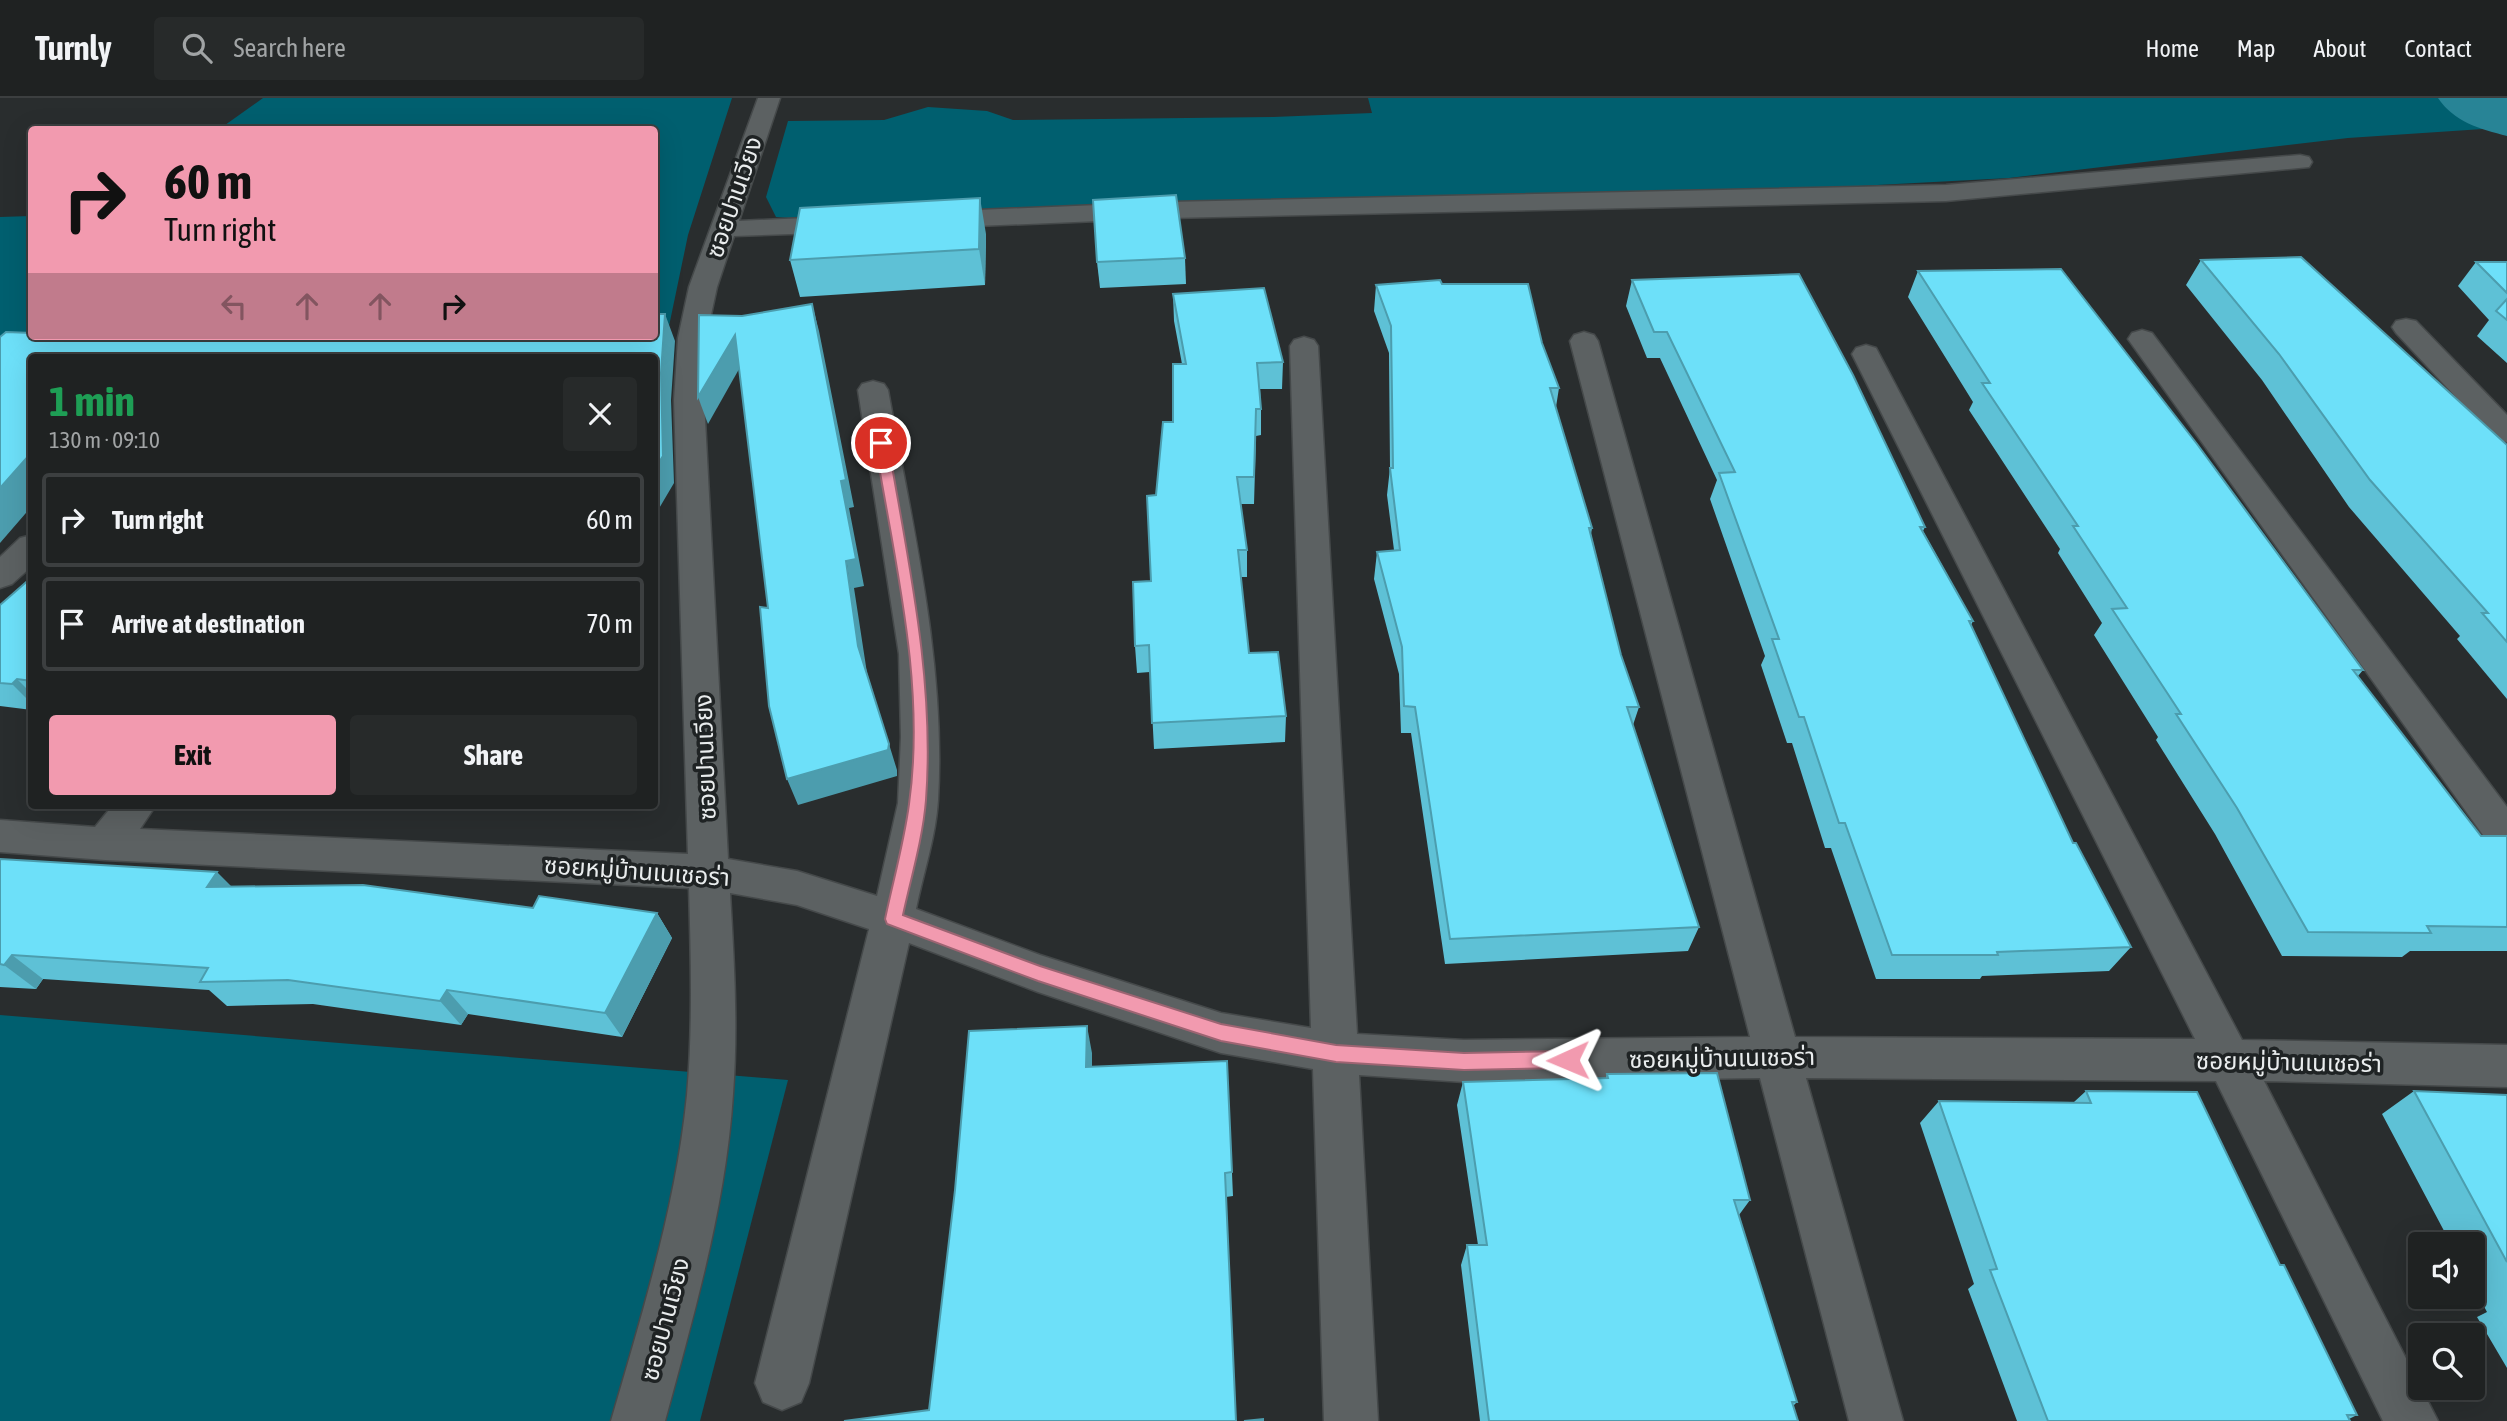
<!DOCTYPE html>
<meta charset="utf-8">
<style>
:root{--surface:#1f2222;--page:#272a2a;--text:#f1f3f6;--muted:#a1a4a5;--line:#3c3f40;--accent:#f29aaf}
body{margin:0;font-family:"Asap Condensed","Noto Sans Thai",sans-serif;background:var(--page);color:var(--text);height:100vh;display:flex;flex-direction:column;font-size:26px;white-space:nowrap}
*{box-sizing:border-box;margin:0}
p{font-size:23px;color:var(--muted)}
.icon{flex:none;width:38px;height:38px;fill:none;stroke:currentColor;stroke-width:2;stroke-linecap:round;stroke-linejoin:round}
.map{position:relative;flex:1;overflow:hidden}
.panel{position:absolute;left:28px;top:256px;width:630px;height:455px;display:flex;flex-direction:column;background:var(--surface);border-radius:7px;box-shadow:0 7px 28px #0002,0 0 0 2px var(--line)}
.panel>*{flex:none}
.guide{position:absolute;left:28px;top:28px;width:630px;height:214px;border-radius:7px;box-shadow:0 7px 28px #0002,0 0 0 2px var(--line);background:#f29aaf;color:#111;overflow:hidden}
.controls{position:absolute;left:2408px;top:1134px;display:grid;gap:14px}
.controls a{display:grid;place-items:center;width:77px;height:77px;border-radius:7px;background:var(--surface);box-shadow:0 7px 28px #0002,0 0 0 2px var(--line);font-size:35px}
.pin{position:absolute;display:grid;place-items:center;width:60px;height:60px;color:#fff;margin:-30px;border:4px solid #fff;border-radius:50%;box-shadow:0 2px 7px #0007}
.me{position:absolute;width:77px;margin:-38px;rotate:269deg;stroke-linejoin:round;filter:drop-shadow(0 0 5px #0008)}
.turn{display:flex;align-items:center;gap:24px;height:147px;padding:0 21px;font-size:32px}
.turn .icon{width:91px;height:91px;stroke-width:2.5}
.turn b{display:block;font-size:49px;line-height:60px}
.lanes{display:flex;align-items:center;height:66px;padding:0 21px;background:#0003;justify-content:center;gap:35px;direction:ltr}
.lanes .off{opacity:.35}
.round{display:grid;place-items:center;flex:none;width:74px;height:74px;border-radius:7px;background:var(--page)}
.head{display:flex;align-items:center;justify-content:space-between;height:119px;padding:0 21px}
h1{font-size:42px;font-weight:700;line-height:52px;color:#1e9e55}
.primary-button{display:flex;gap:14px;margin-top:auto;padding:14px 21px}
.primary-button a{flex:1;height:80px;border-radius:7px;background:var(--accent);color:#111;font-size:28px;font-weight:700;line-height:80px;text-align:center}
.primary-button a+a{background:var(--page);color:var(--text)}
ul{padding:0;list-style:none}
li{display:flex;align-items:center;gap:21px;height:94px;margin:0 14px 10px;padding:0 7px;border:4px solid var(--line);border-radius:7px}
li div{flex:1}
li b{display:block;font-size:26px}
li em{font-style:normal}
header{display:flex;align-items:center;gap:42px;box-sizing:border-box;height:98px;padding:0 35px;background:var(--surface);border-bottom:2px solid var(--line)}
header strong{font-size:33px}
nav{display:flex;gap:38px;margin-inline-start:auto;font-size:24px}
.search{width:490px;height:63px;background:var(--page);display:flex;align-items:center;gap:18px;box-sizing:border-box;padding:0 24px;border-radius:7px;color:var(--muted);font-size:26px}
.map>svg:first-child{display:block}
.green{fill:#005f6f}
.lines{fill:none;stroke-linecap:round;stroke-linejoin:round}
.river{fill:#288496;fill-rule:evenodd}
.minor-casing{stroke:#45494a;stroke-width:3}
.minor{fill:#5c6162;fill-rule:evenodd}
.wall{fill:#5ec1d6}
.shaded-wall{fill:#4c9dae}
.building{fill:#6de0f9;stroke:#4c9dae;stroke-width:2}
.route{fill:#f29aaf;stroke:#9d6472;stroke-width:2}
.labels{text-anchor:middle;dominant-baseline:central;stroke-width:7;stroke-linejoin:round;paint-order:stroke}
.street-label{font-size:24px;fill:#e9eced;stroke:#1f2324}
</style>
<header>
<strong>Turnly</strong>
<div class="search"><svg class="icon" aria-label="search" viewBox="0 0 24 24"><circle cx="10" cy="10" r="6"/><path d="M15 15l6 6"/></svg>Search here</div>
<nav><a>Home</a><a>Map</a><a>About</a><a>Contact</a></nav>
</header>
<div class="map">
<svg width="2507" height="1323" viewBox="0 0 2507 1323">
<rect width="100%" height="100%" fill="#292d2e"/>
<g class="green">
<polygon points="263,0 732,0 688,137 668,233 655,233 654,32 218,32"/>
<polygon points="1368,0 2441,0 2498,30 2348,40 2009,80 1762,93 1450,98 802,121 776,119 766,99 788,23 884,22 928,9 987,13 1013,22 1273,19 1372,15"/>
<polygon points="31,118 32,238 483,238 0,251 0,119"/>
<polygon points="0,917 788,982 700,1323 0,1323"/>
</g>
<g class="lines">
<path class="river" d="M2438,0h69v38c-27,-7 -53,-14 -69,-38z"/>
<defs>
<g id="minor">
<path d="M758,0h22l-41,123 110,-5 9,3 4,5 -4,5 -9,3 -115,4 -17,51 -11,51 -2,62 24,459 69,12 80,25 21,-93 3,-66 -2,-83 -41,-264 4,-6 11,-3 11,3 4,6c24,135 58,272 50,410 -2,36 -15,74 -22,109l124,46 181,58 90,15 -21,-682 4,-6 10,-3 10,3 4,6 39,688 107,6 286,-3 -180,-696 4,-6 10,-3 10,3 4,6 197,696 400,2 -343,-685 4,-6 10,-3 10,3 366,692 265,5v42l-243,-6 174,340h-55l-167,-340 -410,-3 97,343h-54l-89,-343 -296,4 -105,-7 19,346h-54l-11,-352 -92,-16 -183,-61 -129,-49 -100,440 -8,19 -19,8 -19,-8 -8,-19 114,-454 -72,-24 -67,-12c4,67 8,134 3,201 -7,111 -39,220 -68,327h-54c31,-107 65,-215 76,-326 6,-68 4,-138 2,-207l-584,-28 -105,-8v-32l95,7 18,-22h43l-16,24 548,25 -14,-454 4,-62 11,-51z"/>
<polygon points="2300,57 2309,59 2312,64 2309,69 1946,103 1169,120 930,130 921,127 917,122 921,117 930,114 1169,104 1946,87"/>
<polygon points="2406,221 2416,223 2507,317 2507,344 2496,342 2396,235 2392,229 2396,223"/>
<polygon points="2142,232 2152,235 2507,709 2507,756 2493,751 2128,241 2132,235"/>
<polygon points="32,437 32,468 12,486 0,490 0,459 20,440"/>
</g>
</defs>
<use href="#minor" class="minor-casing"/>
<use href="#minor" class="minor"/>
</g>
<g class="wall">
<polygon points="986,136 985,187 800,199 790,162"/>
<polygon points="1185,160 1186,186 1100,190 1097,164"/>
<polygon points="2201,162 2507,347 2507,601 2457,541 2460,538 2349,409 2262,282 2186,187"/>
<polygon points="2476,164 2507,164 2507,265 2477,238 2489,222 2458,188"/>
<polygon points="1918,173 2363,572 2358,578 2481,738 2507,738 2507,853 2410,853 2402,859 2282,858 2215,736 2156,642 2158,639 2094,537 2102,525 2058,455 2060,451 1969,312 1973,304 1908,199"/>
<polygon points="1632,182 1925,429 1923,433 1973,523 1971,527 2073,745 2131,849 2109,873 1982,878 1980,881 1876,881 1831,750 1825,750 1792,645 1787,645 1761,567 1765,558 1710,401 1717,382 1660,260 1647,260 1626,208"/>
<polygon points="1442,186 1542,245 1559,290 1556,309 1592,430 1591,436 1621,557 1639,609 1633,627 1699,829 1688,853 1445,866 1411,635 1401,635 1399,576 1374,481 1377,454 1394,452 1387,397 1390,370 1389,255 1374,213 1376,187"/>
<polygon points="1173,196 1283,264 1282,291 1260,291 1261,311 1261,337 1256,338 1254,406 1241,406 1247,452 1247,479 1241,479 1249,555 1286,618 1285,644 1154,651 1150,574 1137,575 1135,548 1151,483 1156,397 1173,324 1182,266 1174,223"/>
<polygon points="32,479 32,612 0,608 0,507"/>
<polygon points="0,761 231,789 533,810 657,815 672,840 622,939 468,916 461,927 313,906 227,908 209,892 43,881 36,891 0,889"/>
<polygon points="1092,955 1092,969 1227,963 1233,1098 1226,1099 929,1312"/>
<polygon points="1607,976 1750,1102 1739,1117 1797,1304 1793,1308 1798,1323 1480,1323 1461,1167 1467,1147 1478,1147 1457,1007 1463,984 1606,980"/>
<polygon points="2086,993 2280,1167 2357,1317 2349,1321 2350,1323 2017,1323 1968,1191 1974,1186 1920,1025 1939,1003 2074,1004"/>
<polygon points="2414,993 2507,997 2507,1270 2477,1219 2487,1214 2473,1188 2473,1146 2451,1146 2382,1016"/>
</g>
<g class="shaded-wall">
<polygon points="980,100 986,136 985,187 979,151"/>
<polygon points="812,206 819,233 854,409 849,410 864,488 854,490 867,575 897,672 897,678 798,707 787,681 858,548"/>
<polygon points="665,216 675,243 671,302 674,385 654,419 654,372"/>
<polygon points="735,237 743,264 708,326 698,299"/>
<polygon points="32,354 32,408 0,445 0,390"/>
<polygon points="17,581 32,596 32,606 12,586"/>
<polygon points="217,774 242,799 207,789"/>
<polygon points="657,815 672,840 622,939 605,915"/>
<polygon points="12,857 43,881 36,891 4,867"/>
<polygon points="447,892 468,916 461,927 440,903"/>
<polygon points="1087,928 1092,955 1092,995 1086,969"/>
</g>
<g class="building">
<polygon points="1176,97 1185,160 1097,164 1093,102"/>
<polygon points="980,100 979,151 790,162 800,110"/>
<polygon points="2301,159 2507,347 2507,544 2482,515 2488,515 2370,382 2279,256 2201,162"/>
<polygon points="2476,164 2507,164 2507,195"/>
<polygon points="2061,171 2197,346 2363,572 2353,572 2481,738 2507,738 2507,829 2427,828 2431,835 2308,834 2237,710 2176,616 2181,616 2112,511 2127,510 2073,428 2078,428 1982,285 1990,285 1918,173"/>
<polygon points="1799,176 1853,277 1925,429 1920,429 1973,523 1969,523 2073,745 2076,745 2131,849 1997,854 1998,857 1892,857 1845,725 1839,725 1804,619 1799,619 1772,541 1779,541 1719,375 1735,374 1667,234 1654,234 1632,182"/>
<polygon points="1440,182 1442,186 1528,186 1542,245 1559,290 1550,290 1592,430 1589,430 1621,557 1639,609 1627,609 1699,829 1450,841 1415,609 1404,608 1402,549 1377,454 1400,452 1390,370 1393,370 1391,228 1376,187"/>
<polygon points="1264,190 1283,264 1257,265 1261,311 1256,311 1254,379 1237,379 1247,452 1238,452 1249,555 1278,554 1286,618 1152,625 1149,547 1135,548 1133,484 1151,483 1147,398 1156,397 1163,324 1173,324 1173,266 1186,266 1173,196"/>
<polygon points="2507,201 2507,222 2496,213"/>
<polygon points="812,206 846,382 841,383 856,461 846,463 858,548 889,646 888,652 787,681 769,608 760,509 768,510 735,237 698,299 699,217 742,218"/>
<polygon points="654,216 665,216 661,275 663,358 654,372 654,259 32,259 32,354 0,390 0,239 6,234 32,235 32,238 244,238 278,240 279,238 654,238"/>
<polygon points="32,479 32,583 17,581 12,586 0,585 0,507"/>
<polygon points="0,761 217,774 207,789 363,787 533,810 539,798 657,815 605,915 447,892 440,903 288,882 200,884 208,870 12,857 4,867 0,866"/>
<polygon points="1087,928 1086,969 1227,963 1232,1074 1225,1075 1236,1323 844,1323 929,1312 955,1092 969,933"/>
<polygon points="1717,975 1750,1102 1734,1102 1797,1304 1792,1304 1798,1323 1489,1323 1467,1147 1487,1147 1463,984 1608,980 1607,976"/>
<polygon points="2086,993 2197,994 2280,1167 2284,1167 2357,1317 2347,1317 2350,1323 2048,1323 1990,1172 1997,1171 1939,1003 2091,1005"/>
<polygon points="2414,993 2507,997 2507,1164"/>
<polygon points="1263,1321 1263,1323 1244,1323"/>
</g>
<path class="route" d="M881,341l7,4c20,118 47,236 38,357 -3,38 -15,78 -23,115l137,51 181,58 115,21 128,8 104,-2 6,3 3,6 -3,6 -6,2 -104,2 -128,-8 -115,-21 -183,-60 -151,-57 -2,-5c8,-38 19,-77 24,-115 17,-120 -15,-244 -34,-361z"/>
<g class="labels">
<g class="street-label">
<text transform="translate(734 99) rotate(-71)">ซอยปานเวียง</text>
<text transform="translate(705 659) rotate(-92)">ซอยปานเวียง</text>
<text transform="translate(637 773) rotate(4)">ซอยหมู่บ้านเนเชอร่า</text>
<text transform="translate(1722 960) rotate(-1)">ซอยหมู่บ้านเนเชอร่า</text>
<text transform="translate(2289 964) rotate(1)">ซอยหมู่บ้านเนเชอร่า</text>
<text transform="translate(665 1221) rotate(-75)">ซอยปานเวียง</text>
</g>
</g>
</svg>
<div class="controls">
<a><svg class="icon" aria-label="sound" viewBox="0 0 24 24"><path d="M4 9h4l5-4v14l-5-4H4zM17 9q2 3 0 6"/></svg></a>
<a><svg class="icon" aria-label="search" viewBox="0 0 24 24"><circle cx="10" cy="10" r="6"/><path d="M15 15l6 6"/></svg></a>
</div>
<div class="pin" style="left:881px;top:345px;background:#d93025"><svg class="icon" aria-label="arrive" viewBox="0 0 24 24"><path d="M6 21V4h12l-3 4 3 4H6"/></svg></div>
<svg class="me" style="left:1568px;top:962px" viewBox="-20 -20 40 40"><path d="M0-17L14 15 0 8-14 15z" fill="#f29aaf" stroke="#fff" stroke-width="4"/></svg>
<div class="guide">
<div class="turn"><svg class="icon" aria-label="right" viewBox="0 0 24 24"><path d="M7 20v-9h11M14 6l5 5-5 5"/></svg><div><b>60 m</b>Turn right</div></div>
<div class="lanes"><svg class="icon off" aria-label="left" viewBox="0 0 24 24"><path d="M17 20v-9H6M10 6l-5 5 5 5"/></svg><svg class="icon off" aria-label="ahead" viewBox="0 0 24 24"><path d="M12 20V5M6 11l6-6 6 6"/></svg><svg class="icon off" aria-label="ahead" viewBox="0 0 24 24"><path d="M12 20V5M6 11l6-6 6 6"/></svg><svg class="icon" aria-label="right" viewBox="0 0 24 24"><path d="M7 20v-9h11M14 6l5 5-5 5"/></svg></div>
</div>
<section class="panel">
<div class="head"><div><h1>1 min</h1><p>130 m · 09:10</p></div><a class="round"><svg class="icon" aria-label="close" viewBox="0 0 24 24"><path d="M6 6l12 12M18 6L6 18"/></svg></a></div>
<ul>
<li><svg class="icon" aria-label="right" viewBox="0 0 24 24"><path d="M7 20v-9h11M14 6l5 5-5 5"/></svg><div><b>Turn right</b></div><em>60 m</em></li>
<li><svg class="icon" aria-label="arrive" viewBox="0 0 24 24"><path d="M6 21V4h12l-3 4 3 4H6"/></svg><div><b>Arrive at destination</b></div><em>70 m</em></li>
</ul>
<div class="primary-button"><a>Exit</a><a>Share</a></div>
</section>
</div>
